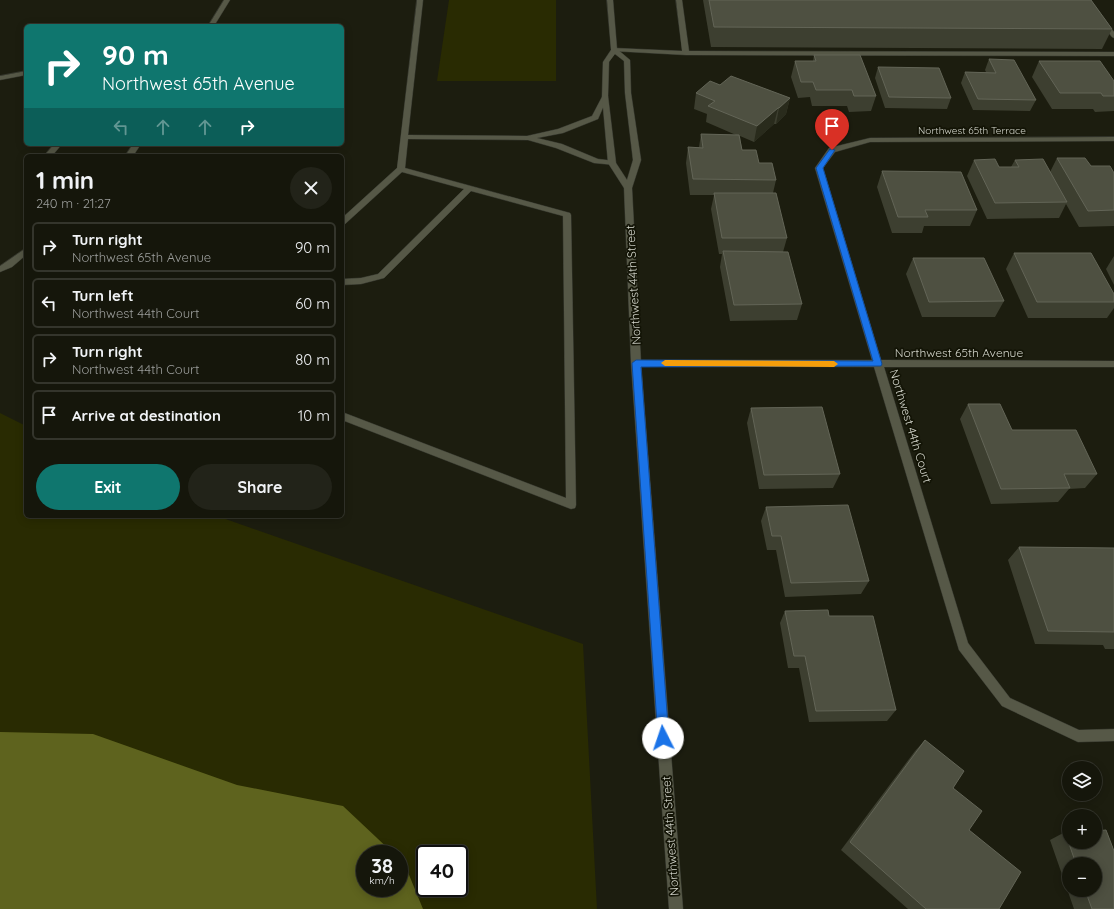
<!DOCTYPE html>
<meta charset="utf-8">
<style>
:root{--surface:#15160b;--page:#222319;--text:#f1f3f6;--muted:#9d9f9d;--line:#34352c;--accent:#0f766e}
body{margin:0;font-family:Quicksand,sans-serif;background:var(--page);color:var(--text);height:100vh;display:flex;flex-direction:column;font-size:15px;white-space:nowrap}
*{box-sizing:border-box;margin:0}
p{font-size:13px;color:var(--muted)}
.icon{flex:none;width:22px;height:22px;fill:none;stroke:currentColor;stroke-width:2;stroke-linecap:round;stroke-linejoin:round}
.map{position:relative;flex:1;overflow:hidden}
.side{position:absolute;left:24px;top:154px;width:320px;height:364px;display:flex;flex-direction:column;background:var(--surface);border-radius:6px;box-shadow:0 2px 10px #0003,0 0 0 1px var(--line)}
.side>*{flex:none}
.hud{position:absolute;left:24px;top:24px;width:320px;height:122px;border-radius:6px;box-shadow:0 2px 10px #0003,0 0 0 1px var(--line);background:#0f766e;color:#fff;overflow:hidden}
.tools{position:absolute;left:1062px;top:761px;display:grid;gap:8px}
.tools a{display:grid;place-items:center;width:40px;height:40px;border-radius:50%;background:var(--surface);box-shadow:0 2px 10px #0003,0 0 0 1px var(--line);font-size:20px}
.speed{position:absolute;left:356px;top:845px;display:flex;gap:8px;font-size:20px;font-weight:700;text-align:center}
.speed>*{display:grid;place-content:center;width:52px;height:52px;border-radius:50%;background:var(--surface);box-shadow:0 2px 10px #0003,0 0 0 1px var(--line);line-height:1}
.speed small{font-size:10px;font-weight:400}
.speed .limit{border:2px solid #111;border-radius:6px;background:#fff;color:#111}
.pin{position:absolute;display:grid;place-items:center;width:34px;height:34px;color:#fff;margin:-41px -17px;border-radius:50% 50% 50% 0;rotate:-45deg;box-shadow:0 0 4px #0007}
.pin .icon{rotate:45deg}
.me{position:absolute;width:44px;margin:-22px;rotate:356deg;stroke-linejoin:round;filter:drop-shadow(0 0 3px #0008)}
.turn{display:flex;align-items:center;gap:14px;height:84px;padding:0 12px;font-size:18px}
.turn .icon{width:52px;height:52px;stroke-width:2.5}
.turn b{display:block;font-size:28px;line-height:34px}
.lanes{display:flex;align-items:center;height:38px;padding:0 12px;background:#0003;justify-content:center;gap:20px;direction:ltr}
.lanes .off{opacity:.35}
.round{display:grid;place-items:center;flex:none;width:42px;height:42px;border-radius:21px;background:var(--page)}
.summary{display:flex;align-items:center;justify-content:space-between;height:68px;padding:0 12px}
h1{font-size:24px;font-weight:700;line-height:30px}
.primary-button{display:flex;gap:8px;margin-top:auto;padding:8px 12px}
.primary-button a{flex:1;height:46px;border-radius:24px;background:var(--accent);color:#fff;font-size:16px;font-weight:700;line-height:46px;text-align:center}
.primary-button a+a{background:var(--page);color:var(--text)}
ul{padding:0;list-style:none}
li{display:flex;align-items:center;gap:12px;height:50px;margin:0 8px 6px;padding:0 4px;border:2px solid var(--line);border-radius:6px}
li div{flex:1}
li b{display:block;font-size:15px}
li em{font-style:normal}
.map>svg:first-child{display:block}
.green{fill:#292b02;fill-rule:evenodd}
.water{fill:#5e631e}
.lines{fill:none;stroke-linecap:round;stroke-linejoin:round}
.service-casing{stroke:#34362d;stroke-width:1}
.minor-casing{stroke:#34362d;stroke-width:1}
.tertiary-casing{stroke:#34362d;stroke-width:1}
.service{fill:#565847;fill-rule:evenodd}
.minor{fill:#565847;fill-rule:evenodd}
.tertiary{fill:#565847;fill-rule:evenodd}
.wall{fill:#3d3f30;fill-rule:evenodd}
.shaded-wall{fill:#292b1c}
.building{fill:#4e5041;stroke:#636557}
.route{fill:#1a73e8;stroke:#114b97}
.slow{fill:#f59e0b}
.labels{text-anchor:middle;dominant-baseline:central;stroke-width:3.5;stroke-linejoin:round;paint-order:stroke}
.far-street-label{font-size:10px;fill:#d5d7cd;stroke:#131406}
.street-label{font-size:12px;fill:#d5d7cd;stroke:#131406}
</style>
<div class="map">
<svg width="1114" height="909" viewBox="0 0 1114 909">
<rect width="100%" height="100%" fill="#1c1d0f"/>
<g class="green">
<polygon points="449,0 556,0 556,81 437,81"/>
<path d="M0,413l26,13v90h191l366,128 14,265h-597zM365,854h34v34h-34zM425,854h34v34h-34z"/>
</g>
<polygon class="water" points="0,732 93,734 237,785 343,806 394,854 365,854 365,888 399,888 399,859 405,865 423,909 0,909"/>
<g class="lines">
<defs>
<g id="service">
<polygon points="224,0 230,0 214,26 208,26"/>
<polygon points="417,0 423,0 408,135 527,136 558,129 592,116 603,95 608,96 598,119 563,133 537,138 562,144 598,159 615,161 615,165 594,163 556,148 528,140 408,139 405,168 570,213 571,215 576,505 575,508 571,509 342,420 342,412 566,498 563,216 471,191 384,278 361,284 342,285 342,279 361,278 378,274 464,189 402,172 345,224 342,225 342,218 397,168"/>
<polygon points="676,0 682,0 689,51 1114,52 1114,56 686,55 612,51 611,50 614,48 682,51"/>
<polygon points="1084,0 1090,0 1114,32 1114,38 1112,37"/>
<polygon points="26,71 26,75 0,80 0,76"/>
<polygon points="54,144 62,144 52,156 44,156"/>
<polygon points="133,144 141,144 133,156 125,156"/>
<polygon points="26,248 26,255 12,267 0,272 0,266"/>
</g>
<polygon id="minor" points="1114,137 1114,141 870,142 835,152 823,168 881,360 1114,361 1114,367 884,367 968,643 1010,698 1079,730 1114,729 1114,741 1078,742 1002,706 959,650 874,367 636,366 631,363 636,360 872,360 815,168 829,148 870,138"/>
<path id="tertiary" d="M607,0h6l4,49 13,11 1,33 10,67 -9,28 9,175 42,546h-14l-38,-546 -7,-175 -16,-25 -6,-67 1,-34 8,-12zM615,54l9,7 1,32 8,67 -6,20 -11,-17 -8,-67 1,-34z"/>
</defs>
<use href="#service" class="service-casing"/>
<use href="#minor" class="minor-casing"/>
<use href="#tertiary" class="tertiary-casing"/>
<use href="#service" class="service"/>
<use href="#minor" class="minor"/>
<use href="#tertiary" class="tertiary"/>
</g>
<g class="wall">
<polygon points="703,0 1091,0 1112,29 1102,49 711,47"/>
<polygon points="814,55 876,96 871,111 849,112 847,106 812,106 810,97 798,98 791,77 795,61 813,61"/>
<polygon points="989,59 1036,100 1030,111 973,110 961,83 965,72 986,72 985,70"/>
<polygon points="1039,61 1114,81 1114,111 1095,112 1093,109 1052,109 1032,77"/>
<polygon points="878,67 951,98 947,109 885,108 875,78"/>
<polygon points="720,85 790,98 786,114 776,124 774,124 754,142 740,136 742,150 759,163 776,180 773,193 787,238 783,252 802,304 797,320 730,321 720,267 722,254 719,254 711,209 714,195 690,195 686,163 688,147 699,147 701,134 736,135 706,122 707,114 694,109 696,93"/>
<polygon points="1057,158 1091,166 1114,173 1114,226 1079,227 1066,204 1059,218 987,219 967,176 974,160 999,167 1011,167 1015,160 1050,172"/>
<polygon points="882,171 977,210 970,226 924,226 922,233 892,233 877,187"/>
<polygon points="1014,253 1114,294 1114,308 1107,318 1028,318 1006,269"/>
<polygon points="1114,256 1114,285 1106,269"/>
<polygon points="913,258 1004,301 995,317 922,317 906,274"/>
<polygon points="968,404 1012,430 1097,474 1085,488 1069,489 1058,502 991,504 960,419"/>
<polygon points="751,408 840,474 833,488 759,489 747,423"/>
<polygon points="766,507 869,581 861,594 785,597 776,550 767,550 761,521"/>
<polygon points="1019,547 1114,548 1114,649 1105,649 1103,645 1035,644 1008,560"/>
<polygon points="785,611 829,616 896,710 887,721 809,722 799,668 788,668 780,623"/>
<polygon points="925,740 953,788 999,909 908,909 841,850 915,751"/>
<path d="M1106,830l8,21v58h-40l-24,-69 15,-8h4v10h26v-11zM1069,864h26v26h-26z"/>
</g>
<g class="shaded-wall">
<polygon points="790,98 786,114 776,124 779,108"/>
<polygon points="778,108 774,124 754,142 757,126"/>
</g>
<g class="building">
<polygon points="709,0 1091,0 1112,29 714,27"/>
<polygon points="814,55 860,55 876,96 854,96 852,90 816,90 813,82 801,82 795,61 816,61"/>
<polygon points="989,59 1014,60 1036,100 978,99 965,72 996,73"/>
<polygon points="1039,61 1100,61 1114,81 1114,96 1103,96 1101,93 1060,93"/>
<polygon points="878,67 939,68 951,98 889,97"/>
<polygon points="731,76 790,98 779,108 778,108 757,126 708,106 715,101 696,93 710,81 720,85"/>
<polygon points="701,134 739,135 742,150 756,150 759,163 772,163 776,180 693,179 688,147 703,148"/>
<polygon points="1057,158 1085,158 1091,166 1110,166 1114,173 1114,210 1088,211"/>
<polygon points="995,159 999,167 1019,167 1015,160 1043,159 1067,202 995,203 974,160"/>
<polygon points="882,171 961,172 977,210 925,210 928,217 898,217"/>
<polygon points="714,193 776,193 787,238 722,238"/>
<polygon points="723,251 788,252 802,304 734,305"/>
<polygon points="1014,253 1091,253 1114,294 1114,302 1037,302"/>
<polygon points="913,258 984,258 1004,301 929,302"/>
<polygon points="968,404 1000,404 1012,430 1076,430 1097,474 1064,474 1070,488 1001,489"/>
<polygon points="822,407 840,474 764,475 751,408"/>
<polygon points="848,505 869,581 791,583 781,536 772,536 766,507"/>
<polygon points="1019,547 1114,548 1114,632 1048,631"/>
<polygon points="828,610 829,616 873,616 896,710 816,711 805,656 794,656 785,611"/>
<polygon points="925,740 964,771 953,788 982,811 969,830 1021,872 999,909 926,909 850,842"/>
<polygon points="1106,830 1114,851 1114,909 1092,909 1085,890 1095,890 1095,864 1076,864 1065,832 1069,832 1069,842 1095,842 1095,831"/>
</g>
<polygon class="route" points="830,149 835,150 823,168 882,364 881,366 641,367 669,738 667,741 663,743 659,741 658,738 632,363 636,360 873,361 816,168"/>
<polygon class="slow" points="665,360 834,361 838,364 834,367 665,366 661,363"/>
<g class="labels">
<g class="far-street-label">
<text x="972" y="130">Northwest 65th Terrace</text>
</g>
<g class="street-label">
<text transform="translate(633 285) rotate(-93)">Northwest 44th Street</text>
<text x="959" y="352">Northwest 65th Avenue</text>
<text transform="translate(911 426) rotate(73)">Northwest 44th Court</text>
<text transform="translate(670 836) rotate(-94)">Northwest 44th Street</text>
</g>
</g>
</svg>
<div class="tools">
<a><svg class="icon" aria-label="layers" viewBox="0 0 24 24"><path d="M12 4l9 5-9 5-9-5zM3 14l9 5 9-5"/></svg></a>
<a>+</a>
<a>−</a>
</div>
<div class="speed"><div>38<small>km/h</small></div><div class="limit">40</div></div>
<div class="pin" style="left:832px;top:150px;background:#d93025"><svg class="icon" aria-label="arrive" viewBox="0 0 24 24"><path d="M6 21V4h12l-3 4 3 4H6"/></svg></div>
<svg class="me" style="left:663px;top:738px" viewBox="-20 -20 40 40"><circle r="19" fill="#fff"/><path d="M0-13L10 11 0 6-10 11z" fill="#1a73e8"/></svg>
<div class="hud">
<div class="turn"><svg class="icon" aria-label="right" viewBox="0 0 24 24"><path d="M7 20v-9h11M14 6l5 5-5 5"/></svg><div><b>90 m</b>Northwest 65th Avenue</div></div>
<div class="lanes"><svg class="icon off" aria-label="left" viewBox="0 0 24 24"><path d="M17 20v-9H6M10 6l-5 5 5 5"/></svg><svg class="icon off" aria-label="ahead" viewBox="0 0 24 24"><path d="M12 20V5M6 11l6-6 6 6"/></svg><svg class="icon off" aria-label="ahead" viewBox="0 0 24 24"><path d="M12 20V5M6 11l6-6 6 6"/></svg><svg class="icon" aria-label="right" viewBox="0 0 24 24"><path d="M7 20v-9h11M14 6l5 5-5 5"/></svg></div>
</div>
<section class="side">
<div class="summary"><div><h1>1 min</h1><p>240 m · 21:27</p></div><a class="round"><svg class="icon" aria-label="close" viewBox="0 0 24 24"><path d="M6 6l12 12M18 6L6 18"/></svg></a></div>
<ul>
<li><svg class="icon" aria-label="right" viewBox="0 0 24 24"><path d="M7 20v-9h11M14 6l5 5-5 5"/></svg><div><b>Turn right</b><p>Northwest 65th Avenue</p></div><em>90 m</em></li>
<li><svg class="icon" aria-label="left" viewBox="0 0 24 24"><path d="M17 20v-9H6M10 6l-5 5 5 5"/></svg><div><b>Turn left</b><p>Northwest 44th Court</p></div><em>60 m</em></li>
<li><svg class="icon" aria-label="right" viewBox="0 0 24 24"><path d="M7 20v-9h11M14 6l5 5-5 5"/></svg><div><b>Turn right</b><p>Northwest 44th Court</p></div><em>80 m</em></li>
<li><svg class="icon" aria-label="arrive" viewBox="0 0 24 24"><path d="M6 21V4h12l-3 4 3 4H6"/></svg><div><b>Arrive at destination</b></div><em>10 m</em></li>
</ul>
<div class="primary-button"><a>Exit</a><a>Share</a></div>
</section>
</div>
